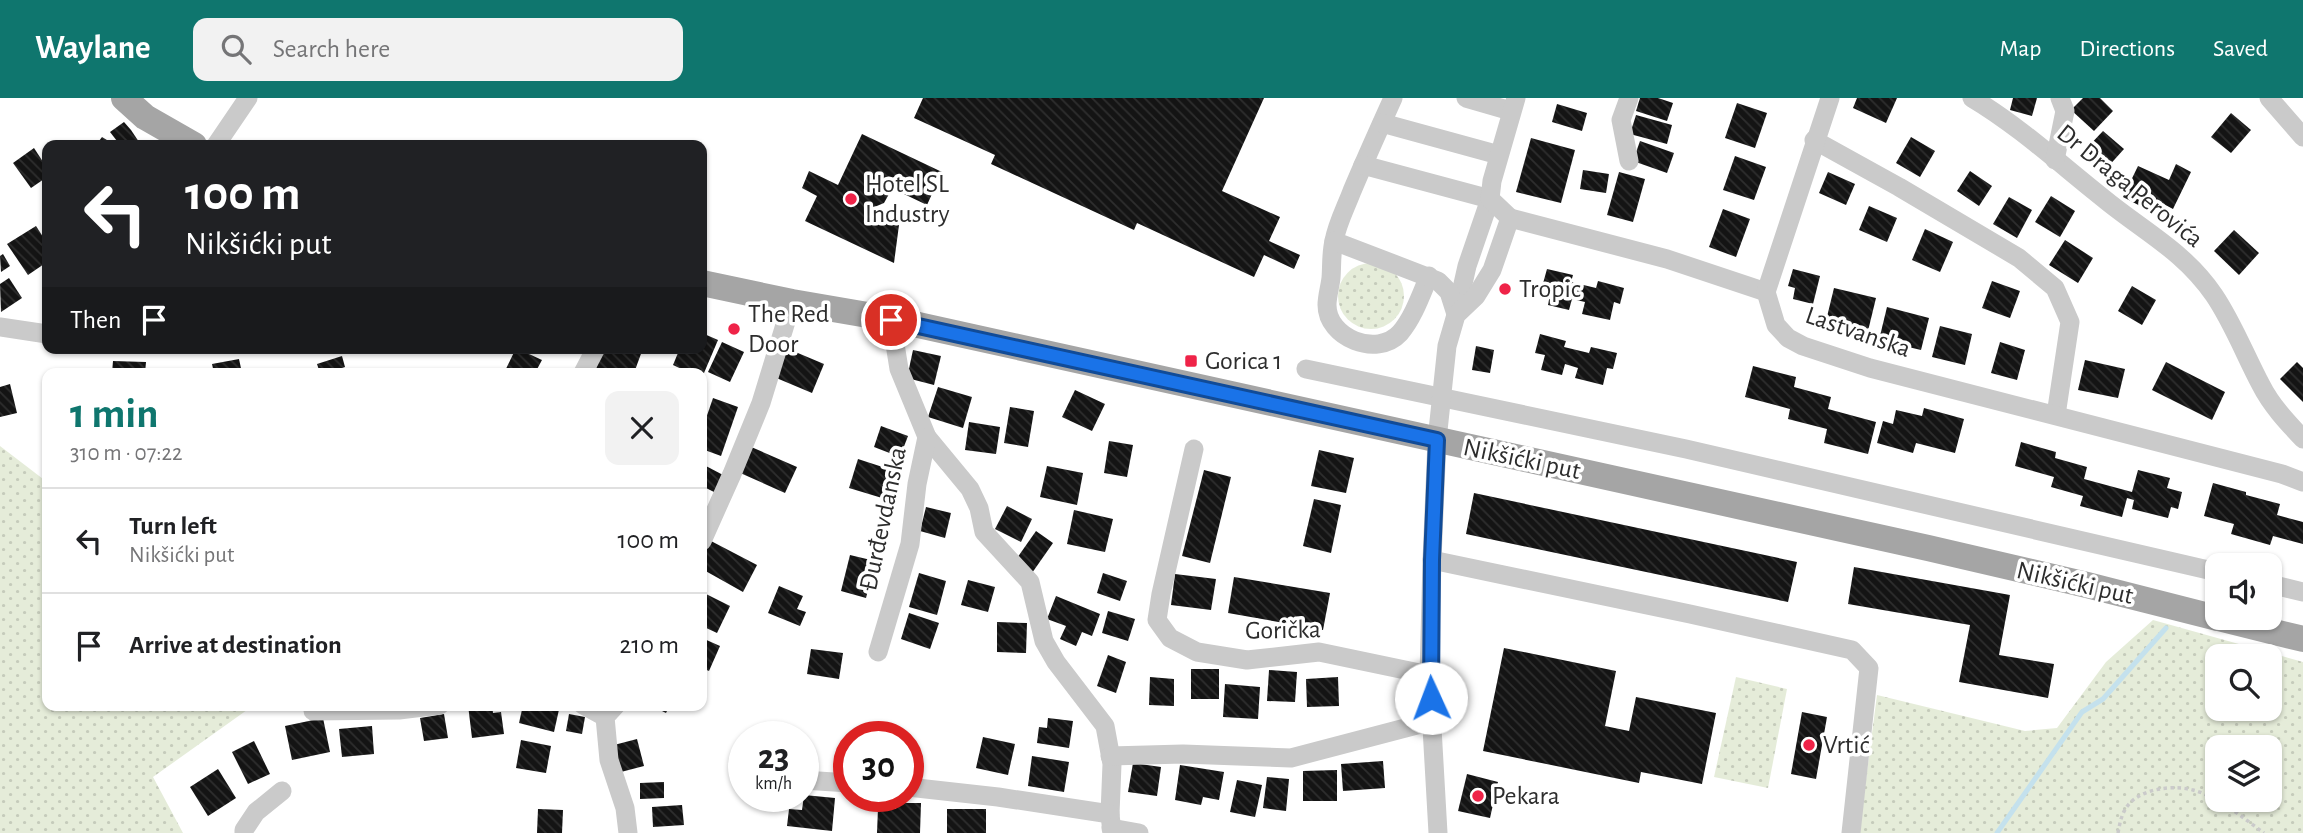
<!DOCTYPE html>
<meta charset="utf-8">
<style>
:root{--surface:#fff;--page:#f2f2f2;--text:#202124;--muted:#757577;--line:#e0e0e0;--accent:#0f766e}
body{margin:0;font-family:"Alegreya Sans",sans-serif;background:var(--page);color:var(--text);height:100vh;display:flex;flex-direction:column;font-size:26px;white-space:nowrap}
*{box-sizing:border-box;margin:0}
p{font-size:23px;color:var(--muted)}
.icon{flex:none;width:38px;height:38px;fill:none;stroke:currentColor;stroke-width:2;stroke-linecap:round;stroke-linejoin:round}
.map{position:relative;flex:1;overflow:hidden}
.sheet{position:absolute;left:42px;top:270px;width:665px;height:343px;display:flex;flex-direction:column;background:var(--surface);border-radius:14px;box-shadow:0 2px 5px #0004}
.sheet>*{flex:none}
.hud{position:absolute;left:42px;top:42px;width:665px;height:214px;border-radius:14px;box-shadow:0 2px 5px #0004;background:#202124;color:#fff;overflow:hidden}
.controls{position:absolute;left:2205px;top:455px;display:grid;gap:14px}
.controls a{display:grid;place-items:center;width:77px;height:77px;border-radius:14px;background:var(--surface);box-shadow:0 2px 5px #0004;font-size:35px}
.speed{position:absolute;left:728px;top:623px;display:flex;gap:14px;font-size:35px;font-weight:700;text-align:center}
.speed>*{display:grid;place-content:center;width:91px;height:91px;border-radius:50%;background:var(--surface);box-shadow:0 2px 5px #0004;line-height:1}
.speed small{font-size:18px;font-weight:400}
.speed .limit{border:10px solid #d22;background:#fff;color:#111}
.pin{position:absolute;display:grid;place-items:center;width:60px;height:60px;color:#fff;margin:-30px;border:4px solid #fff;border-radius:50%;box-shadow:0 2px 7px #0007}
.me{position:absolute;width:77px;margin:-38px;rotate:358deg;stroke-linejoin:round;filter:drop-shadow(0 0 5px #0008)}
.turn{display:flex;align-items:center;gap:24px;height:147px;padding:0 28px;font-size:32px}
.turn .icon{width:91px;height:91px;stroke-width:2.5}
.turn b{display:block;font-size:49px;line-height:60px}
.then{display:flex;align-items:center;height:66px;padding:0 28px;background:#0003;gap:14px;font-size:26px}
.round{display:grid;place-items:center;flex:none;width:74px;height:74px;border-radius:14px;background:var(--page)}
.overview{display:flex;align-items:center;justify-content:space-between;height:119px;padding:0 28px}
h1{font-size:42px;font-weight:600;line-height:52px;color:var(--accent)}
ul{padding:0;list-style:none}
li{display:flex;align-items:center;gap:21px;height:105px;padding:0 28px;border-top:2px solid var(--line)}
li div{flex:1}
li b{display:block;font-size:26px}
li em{font-style:normal}
header{display:flex;align-items:center;gap:42px;box-sizing:border-box;height:98px;padding:0 35px;background:var(--accent);color:#fff}
header strong{font-size:33px}
nav{display:flex;gap:38px;margin-inline-start:auto;font-size:24px}
.search{width:490px;height:63px;background:var(--page);display:flex;align-items:center;gap:18px;box-sizing:border-box;padding:0 24px;border-radius:14px;color:var(--muted);font-size:26px}
.map>svg:first-child{display:block}
.grass{fill:url(#grass-dots);fill-rule:evenodd}
.lines{fill:none;stroke-linecap:round;stroke-linejoin:round}
.stream{stroke:#c4e1ed;stroke-width:5}
.building{fill:url(#building-back-hatch)}
.path{stroke:#cacaca;stroke-width:3.5;stroke-dasharray:3.5 3.5;stroke-linecap:butt}
.minor{stroke:#cacaca;stroke-width:19}
.major{stroke:#a5a5a5;stroke-width:26}
.route-casing{stroke:#114b97;stroke-width:18}
.route{stroke:#1a73e8;stroke-width:12}
.poi-dot{fill:#ef2348;stroke:#fff;stroke-width:2.5}
.labels{text-anchor:middle;dominant-baseline:central;stroke-width:7;stroke-linejoin:round;paint-order:stroke}
.poi-label{font-size:26px;fill:#2d2d2d;stroke:#fff;text-anchor:start}
.street-label{font-size:26px;fill:#2d2d2d;stroke:#fff}
</style>
<header>
<strong>Waylane</strong>
<div class="search"><svg class="icon" aria-label="search" viewBox="0 0 24 24"><circle cx="10" cy="10" r="6"/><path d="M15 15l6 6"/></svg>Search here</div>
<nav><a>Map</a><a>Directions</a><a>Saved</a></nav>
</header>
<div class="map">
<svg width="2303" height="735" viewBox="0 0 2303 735">
<defs>
<pattern id="grass-dots" width="8" height="8" patternUnits="userSpaceOnUse" patternTransform="scale(1.75)"><rect width="8" height="8" fill="#e5ecd9"/><path d="M2 2h.1M6 6h.1" fill="none" stroke="#c5cbbb" stroke-width="1.8" stroke-linecap="round"/></pattern>
<pattern id="building-back-hatch" width="6" height="6" patternUnits="userSpaceOnUse" patternTransform="scale(1.75)"><rect width="6" height="6" fill="#141414"/><path d="M-1 5l2 2M0 0l6 6M5-1l2 2" fill="none" stroke="#2e2e2e"/></pattern>
</defs>
<rect width="100%" height="100%" fill="#fff"/>
<g class="grass">
<circle cx="1371" cy="198" r="33"/>
<polygon points="0,348 47,384 47,607 254,607 153,679 183,735 0,735"/>
<path d="M2153,522l150,42v171h-444l18,-138 148,36 32,-3 49,-66zM2217,558h53v53h-53zM2217,649h53v53h-53z"/>
<polygon points="1736,579 1787,591 1768,690 1714,679"/>
</g>
<g class="lines">
<polyline class="stream" points="1997,735 2082,614 2103,601 2166,530"/>
</g>
<g class="building">
<polygon points="923,0 1264,0 1222,93 1280,119 1269,143 1300,157 1294,171 1264,157 1254,179 1137,125 1134,132 991,66 995,57 914,20"/>
<polygon points="1640,0 1658,0 1673,5 1667,23 1636,13"/>
<polygon points="1857,0 1897,0 1886,25 1853,10"/>
<polygon points="2013,0 2037,0 2032,18 2010,12"/>
<polygon points="2083,0 2100,0 2113,13 2094,33 2071,12"/>
<polygon points="1737,5 1767,15 1755,50 1725,40"/>
<polygon points="1557,6 1587,15 1582,33 1552,24"/>
<polygon points="2231,15 2251,32 2231,55 2211,39"/>
<polygon points="1636,17 1672,27 1667,46 1630,36"/>
<polygon points="124,24 131,32 141,47 120,47 110,34"/>
<polygon points="2103,33 2124,51 2106,71 2085,52"/>
<polygon points="862,36 942,74 927,107 885,87 889,96 884,105 872,110 899,127 894,165 805,123 817,98 802,90 809,73 838,87"/>
<polygon points="102,39 115,47 96,47"/>
<polygon points="1911,39 1935,53 1920,79 1896,65"/>
<polygon points="1531,40 1575,52 1561,105 1516,94"/>
<polygon points="1640,43 1674,55 1667,75 1633,63"/>
<polygon points="34,50 47,70 47,79 31,90 13,65"/>
<polygon points="1735,58 1766,69 1754,102 1723,92"/>
<polygon points="2176,66 2191,74 2173,111 2154,101 2148,112 2123,99 2138,68 2169,82"/>
<polygon points="1583,72 1609,76 1606,95 1580,91"/>
<polygon points="1970,73 1992,88 1979,108 1957,93"/>
<polygon points="1619,74 1645,81 1633,124 1607,117"/>
<polygon points="1828,74 1855,86 1846,107 1819,95"/>
<polygon points="2051,98 2075,113 2060,139 2035,124"/>
<polygon points="2009,99 2032,112 2017,140 1993,126"/>
<polygon points="1869,108 1897,120 1887,144 1859,132"/>
<polygon points="1723,111 1750,121 1736,159 1709,149"/>
<polygon points="36,128 47,145 47,164 28,177 7,146"/>
<polygon points="1925,131 1953,144 1940,174 1912,162"/>
<polygon points="2234,132 2259,155 2239,177 2214,153"/>
<polygon points="2065,142 2093,160 2078,185 2049,167"/>
<polygon points="3,156 10,168 1,174 0,158"/>
<polygon points="1547,171 1573,177 1571,184 1596,190 1598,183 1624,190 1620,206 1614,204 1610,222 1582,216 1585,204 1572,201 1569,212 1548,207 1551,191 1542,189"/>
<polygon points="1793,171 1820,178 1813,206 1793,201 1795,190 1788,188"/>
<polygon points="9,180 22,200 1,214 0,186"/>
<polygon points="1992,183 2020,193 2010,220 1982,210"/>
<polygon points="2132,188 2156,202 2142,227 2118,213"/>
<polygon points="1834,190 1876,200 1867,237 1825,227"/>
<polygon points="1887,209 1929,220 1921,252 1879,242"/>
<polygon points="1940,228 1972,236 1965,267 1932,259"/>
<polygon points="702,235 718,242 704,275 690,275 673,267 680,250 702,250"/>
<polygon points="1540,236 1566,243 1564,249 1589,255 1591,249 1617,255 1613,271 1607,270 1603,287 1575,280 1578,270 1565,266 1562,277 1541,272 1545,257 1535,255"/>
<polygon points="722,244 744,254 730,284 708,274"/>
<polygon points="2000,244 2025,252 2017,282 1991,275"/>
<polygon points="1476,248 1494,252 1490,275 1472,272"/>
<polygon points="516,250 542,262 535,275 504,275"/>
<polygon points="604,250 634,250 642,253 634,275 608,275 596,270"/>
<polygon points="786,250 824,266 812,295 774,279"/>
<polygon points="913,252 941,258 934,287 907,280"/>
<polygon points="342,258 345,269 328,275 320,275 317,266"/>
<polygon points="239,261 242,275 214,275 212,266"/>
<polygon points="2085,262 2125,271 2118,300 2078,292"/>
<polygon points="113,263 146,264 145,275 112,275"/>
<polygon points="2166,264 2225,294 2212,322 2152,292"/>
<polygon points="2297,264 2303,270 2303,304 2280,281"/>
<polygon points="1753,268 1796,279 1794,289 1831,299 1828,311 1876,324 1868,356 1824,345 1827,331 1788,321 1790,311 1745,299"/>
<polygon points="10,286 17,315 0,319 0,289"/>
<polygon points="938,289 972,299 963,330 928,319"/>
<polygon points="1075,292 1105,306 1092,333 1062,319"/>
<polygon points="713,300 738,309 721,358 702,351 702,332"/>
<polygon points="1010,309 1034,313 1028,349 1004,345"/>
<polygon points="1924,310 1964,321 1955,355 1916,345 1913,355 1877,345 1883,323 1893,326 1896,312 1922,318"/>
<polygon points="969,324 1000,329 996,356 965,352"/>
<polygon points="881,328 908,338 900,359 874,349"/>
<polygon points="1109,343 1133,347 1127,379 1104,375"/>
<polygon points="2021,344 2056,354 2055,360 2087,369 2084,381 2132,394 2138,372 2170,380 2167,390 2182,394 2178,411 2171,409 2168,420 2132,411 2134,402 2127,400 2122,419 2080,408 2083,398 2051,389 2054,379 2015,368"/>
<polygon points="749,348 797,369 785,395 738,374"/>
<polygon points="1319,352 1354,360 1346,395 1311,388"/>
<polygon points="858,361 901,375 892,403 849,390"/>
<polygon points="704,367 725,378 716,395 702,388 702,371"/>
<polygon points="1047,368 1083,375 1077,407 1040,399"/>
<polygon points="1204,372 1231,379 1210,465 1182,458"/>
<polygon points="2213,385 2246,394 2246,397 2280,406 2277,417 2303,424 2303,446 2273,438 2270,447 2231,436 2234,426 2204,418"/>
<polygon points="1474,395 1797,464 1788,504 1466,436"/>
<polygon points="1314,401 1341,407 1331,455 1303,448"/>
<polygon points="1007,408 1032,421 1021,444 995,431"/>
<polygon points="926,409 951,415 945,440 920,433"/>
<polygon points="1074,412 1113,421 1105,454 1067,446"/>
<polygon points="1036,433 1053,445 1032,475 1015,463"/>
<polygon points="711,443 757,467 743,494 702,471 702,460"/>
<polygon points="850,457 875,463 866,500 841,493"/>
<polygon points="1854,469 2010,497 1999,557 2054,566 2048,600 1959,584 1970,527 1848,506"/>
<polygon points="919,475 946,483 937,517 909,509"/>
<polygon points="1103,475 1127,483 1120,503 1097,495"/>
<polygon points="1175,476 1216,481 1211,512 1171,507"/>
<polygon points="1234,479 1330,495 1323,532 1228,515"/>
<polygon points="968,482 995,489 988,514 961,507"/>
<polygon points="779,488 803,498 797,511 806,514 800,528 768,515"/>
<polygon points="704,495 730,508 717,535 702,528 702,499"/>
<polygon points="1056,498 1100,516 1092,538 1082,534 1076,548 1060,541 1066,528 1047,521"/>
<polygon points="1108,513 1135,521 1128,543 1102,535"/>
<polygon points="909,515 939,525 930,551 901,541"/>
<polygon points="997,524 1027,525 1026,555 997,554"/>
<polygon points="702,540 720,548 709,573 702,570"/>
<polygon points="1504,550 1616,573 1605,628 1629,633 1636,599 1716,615 1702,686 1641,674 1639,685 1483,653"/>
<polygon points="811,551 843,555 839,581 807,576"/>
<polygon points="1108,557 1126,564 1116,595 1097,588"/>
<rect x="1191" y="571" width="28" height="30"/>
<polygon points="1269,572 1297,574 1295,604 1267,603"/>
<polygon points="1150,579 1174,581 1174,608 1149,607"/>
<polygon points="1338,579 1339,608 1307,609 1306,581"/>
<polygon points="1225,586 1260,589 1258,621 1223,619"/>
<polygon points="468,607 492,607 493,615 501,614 504,636 472,640"/>
<polygon points="523,607 560,607 554,634 519,625"/>
<polygon points="650,607 670,607 666,615"/>
<polygon points="1802,614 1827,619 1816,681 1791,676"/>
<polygon points="444,616 448,640 424,643 420,620"/>
<polygon points="569,616 585,619 582,636 566,633"/>
<polygon points="323,620 330,654 292,662 285,628"/>
<polygon points="1048,620 1073,623 1069,650 1037,645 1039,629 1047,630"/>
<polygon points="372,628 374,656 342,659 339,631"/>
<polygon points="983,639 1015,646 1008,677 976,670"/>
<polygon points="637,641 644,668 621,674 614,647"/>
<polygon points="521,642 551,648 546,675 516,670"/>
<polygon points="254,643 270,676 248,686 232,654"/>
<polygon points="1032,658 1069,664 1064,694 1028,688"/>
<polygon points="1383,663 1385,690 1343,693 1341,666"/>
<polygon points="1133,665 1161,669 1157,698 1128,694"/>
<polygon points="1180,667 1224,674 1219,702 1203,699 1201,707 1175,702"/>
<polygon points="218,671 236,700 208,718 190,689"/>
<polygon points="1337,672 1337,703 1303,703 1303,673"/>
<polygon points="1467,676 1498,684 1490,720 1458,713"/>
<polygon points="1267,679 1289,681 1286,713 1263,710"/>
<polygon points="1237,682 1262,687 1255,719 1230,714"/>
<polygon points="664,684 664,700 640,701 640,685"/>
<polygon points="804,697 835,700 832,733 787,728 789,711 802,712"/>
<polygon points="896,705 921,705 920,735 877,735 878,710 896,711"/>
<polygon points="682,707 684,727 653,729 652,709"/>
<polygon points="538,711 563,712 562,735 537,735"/>
<rect x="947" y="711" width="39" height="24"/>
</g>
<g class="lines">
<path class="path" d="M2118,735c2,-11 4,-22 12,-30 14,-15 44,-18 63,-13 26,7 50,28 71,43"/>
<g class="minor">
<path d="M1393,0c-14,31 -28,62 -41,93 -6,16 -15,33 -18,50 -3,12 -2,25 -3,37 -1,9 -4,18 -4,27 0,33 50,53 73,28 13,-15 21,-38 29,-57"/>
<polyline points="1466,0 1511,13"/>
<polyline points="1629,0 1621,22 1629,63"/>
<path d="M1972,0c47,28 88,66 131,100 40,33 81,53 111,97 19,28 31,60 47,90 10,20 26,37 42,54"/>
<polyline points="2269,0 2303,39"/>
<polyline points="1382,25 1499,57"/>
<polyline points="1814,42 1899,89 2019,160 2055,190 2070,224 2056,317"/>
<polyline points="216,47 248,0"/>
<polyline points="2055,62 2065,13 2060,0"/>
<polyline points="1363,67 1490,101 1467,168 1456,217"/>
<polyline points="1510,120 1667,161 1766,194 1776,227 1788,240 1803,248 1870,270 2282,376 2303,384"/>
<polyline points="1334,143 1438,183 1449,194 1456,216"/>
<polyline points="1766,194 1830,0"/>
<polyline points="891,221 899,271 927,339 970,391 979,410 984,434 1030,484 1044,543 1056,564 1105,628 1112,666 1110,716 1112,735"/>
<polyline points="0,229 47,236"/>
<polyline points="1306,271 1686,351 2217,474"/>
<polyline points="583,275 596,250"/>
<polyline points="1194,351 1161,496 1157,522 1170,540 1197,554 1247,562 1319,554 1429,577"/>
<polyline points="702,443 732,376 761,305 792,204"/>
<polyline points="1432,462 1690,516 1852,552 1869,570 1851,735"/>
<polyline points="2270,486 2303,494"/>
<polyline points="878,554 910,446 917,386 927,339"/>
<polyline points="583,607 605,619"/>
<polyline points="616,607 605,619 609,662 625,710 628,735"/>
<polyline points="313,613 399,612 440,607"/>
<polyline points="1110,658 1183,656 1291,660 1432,623"/>
<polyline points="803,682 849,685"/>
<polyline points="908,689 998,699 1110,716"/>
<polyline points="1111,730 1139,735"/>
<polyline points="244,735 244,732 256,714 282,693"/>
<polyline points="1438,735 1429,577 1432,462 1437,342 1447,248 1456,217 1476,198 1492,172 1510,120 1490,101 1492,83 1516,0"/>
</g>
<g class="major">
<polyline points="124,0 145,19 194,47"/>
<polyline points="702,185 792,204 891,221 1928,450 2087,487 2217,520"/>
<polyline points="2218,520 2303,541"/>
</g>
</g>
<g class="lines">
<defs>
<polyline id="route" points="891,222 1437,342 1432,462 1431,600"/>
</defs>
<use href="#route" class="route-casing"/>
<use href="#route" class="route"/>
</g>
<g class="poi-dot">
<circle cx="851" cy="101" r="7"/>
<circle cx="1505" cy="191" r="7"/>
<circle cx="734" cy="231" r="7"/>
<rect x="1184" y="256" width="14" height="14" rx="3.5"/>
<circle cx="1809" cy="647" r="7"/>
<circle cx="1478" cy="698" r="7"/>
</g>
<g class="labels">
<g class="poi-label">
<text x="865" y="86">Hotel SL<tspan x="865" dy="30">Industry</tspan></text>
<text x="1519" y="191">Tropic</text>
<text x="748" y="216">The Red<tspan x="748" dy="30">Door</tspan></text>
<text x="1205" y="263">Gorica 1</text>
<text x="1823" y="647">Vrtić</text>
<text x="1492" y="698">Pekara</text>
</g>
<g class="street-label">
<text transform="translate(2130 88) rotate(39)">Dr Draga Perovića</text>
<text transform="translate(1858 234) rotate(19)">Lastvanska</text>
<text transform="translate(1522 361) rotate(12)">Nikšićki put</text>
<text transform="translate(883 421) rotate(-78)">Đurđevdanska</text>
<text transform="translate(2075 485) rotate(13)">Nikšićki put</text>
<text transform="translate(1283 532) rotate(-1)">Gorička</text>
</g>
</g>
</svg>
<div class="controls">
<a><svg class="icon" aria-label="sound" viewBox="0 0 24 24"><path d="M4 9h4l5-4v14l-5-4H4zM17 9q2 3 0 6"/></svg></a>
<a><svg class="icon" aria-label="search" viewBox="0 0 24 24"><circle cx="10" cy="10" r="6"/><path d="M15 15l6 6"/></svg></a>
<a><svg class="icon" aria-label="layers" viewBox="0 0 24 24"><path d="M12 4l9 5-9 5-9-5zM3 14l9 5 9-5"/></svg></a>
</div>
<div class="speed"><div>23<small>km/h</small></div><div class="limit">30</div></div>
<div class="pin" style="left:891px;top:222px;background:#d93025"><svg class="icon" aria-label="arrive" viewBox="0 0 24 24"><path d="M6 21V4h12l-3 4 3 4H6"/></svg></div>
<svg class="me" style="left:1431px;top:600px" viewBox="-20 -20 40 40"><circle r="19" fill="#fff"/><path d="M0-13L10 11 0 6-10 11z" fill="#1a73e8"/></svg>
<div class="hud">
<div class="turn"><svg class="icon" aria-label="left" viewBox="0 0 24 24"><path d="M17 20v-9H6M10 6l-5 5 5 5"/></svg><div><b>100 m</b>Nikšićki put</div></div>
<div class="then">Then<svg class="icon" aria-label="arrive" viewBox="0 0 24 24"><path d="M6 21V4h12l-3 4 3 4H6"/></svg></div>
</div>
<section class="sheet">
<div class="overview"><div><h1>1 min</h1><p>310 m · 07:22</p></div><a class="round"><svg class="icon" aria-label="close" viewBox="0 0 24 24"><path d="M6 6l12 12M18 6L6 18"/></svg></a></div>
<ul>
<li><svg class="icon" aria-label="left" viewBox="0 0 24 24"><path d="M17 20v-9H6M10 6l-5 5 5 5"/></svg><div><b>Turn left</b><p>Nikšićki put</p></div><em>100 m</em></li>
<li><svg class="icon" aria-label="arrive" viewBox="0 0 24 24"><path d="M6 21V4h12l-3 4 3 4H6"/></svg><div><b>Arrive at destination</b></div><em>210 m</em></li>
</ul>
</section>
</div>
